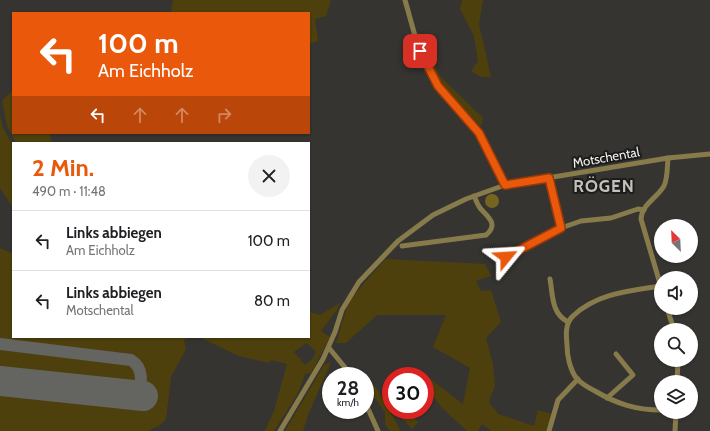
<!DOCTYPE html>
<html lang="de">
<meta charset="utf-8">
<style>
:root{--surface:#fff;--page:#f2f2f2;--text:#202124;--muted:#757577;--line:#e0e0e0;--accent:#ea580c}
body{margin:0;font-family:Cabin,sans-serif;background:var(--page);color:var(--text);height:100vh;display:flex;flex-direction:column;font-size:15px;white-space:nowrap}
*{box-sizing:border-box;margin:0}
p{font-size:13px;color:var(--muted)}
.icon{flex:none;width:22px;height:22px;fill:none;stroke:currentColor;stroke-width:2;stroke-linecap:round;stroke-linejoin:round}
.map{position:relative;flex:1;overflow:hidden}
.drawer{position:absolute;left:12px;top:142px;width:298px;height:196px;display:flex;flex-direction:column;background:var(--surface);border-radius:0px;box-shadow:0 1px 3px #0004}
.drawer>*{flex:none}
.banner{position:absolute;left:12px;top:12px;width:298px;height:122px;border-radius:0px;box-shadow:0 1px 3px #0004;background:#ea580c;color:#fff;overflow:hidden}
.needle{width:26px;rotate:336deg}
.fabs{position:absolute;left:654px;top:219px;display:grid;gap:8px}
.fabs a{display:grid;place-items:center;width:44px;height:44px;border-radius:50%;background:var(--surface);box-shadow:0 1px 3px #0004;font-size:20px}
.speed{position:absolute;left:322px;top:367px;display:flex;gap:8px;font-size:20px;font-weight:700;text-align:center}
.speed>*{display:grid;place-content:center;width:52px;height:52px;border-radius:50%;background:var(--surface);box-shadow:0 1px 3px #0004;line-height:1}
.speed small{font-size:10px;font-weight:400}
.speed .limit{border:6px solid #d22;background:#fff;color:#111}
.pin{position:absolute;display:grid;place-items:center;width:34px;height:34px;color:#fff;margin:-17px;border-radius:8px;box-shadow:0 2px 6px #0006}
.me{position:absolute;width:44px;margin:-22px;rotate:63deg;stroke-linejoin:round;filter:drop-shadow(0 0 3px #0008)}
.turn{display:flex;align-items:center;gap:14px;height:84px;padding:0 20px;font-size:18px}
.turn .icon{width:52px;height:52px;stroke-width:2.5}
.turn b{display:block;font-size:28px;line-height:34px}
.lanes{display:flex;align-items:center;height:38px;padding:0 20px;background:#0003;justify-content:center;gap:20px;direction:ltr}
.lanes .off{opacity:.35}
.round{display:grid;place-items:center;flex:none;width:42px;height:42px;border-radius:21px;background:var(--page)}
.headline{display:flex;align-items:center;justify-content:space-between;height:68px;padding:0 20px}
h1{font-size:24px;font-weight:800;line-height:30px;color:var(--accent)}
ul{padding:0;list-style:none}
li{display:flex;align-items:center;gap:12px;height:60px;padding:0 20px;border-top:1px solid var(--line)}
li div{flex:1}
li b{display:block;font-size:15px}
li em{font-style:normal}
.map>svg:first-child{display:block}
.green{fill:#4e400c;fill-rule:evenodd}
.water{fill:#766521}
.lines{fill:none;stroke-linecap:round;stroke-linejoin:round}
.taxiway{stroke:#646461;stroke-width:12}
.runway{stroke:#646461;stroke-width:30}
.street{stroke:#877a4b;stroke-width:5}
.route-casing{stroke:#983908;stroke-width:10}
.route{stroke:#ea580c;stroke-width:7}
.labels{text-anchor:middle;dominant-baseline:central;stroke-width:4;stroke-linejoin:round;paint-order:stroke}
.street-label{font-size:13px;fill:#f1f1ef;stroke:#1c1c1b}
.district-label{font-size:17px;font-weight:bold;letter-spacing:1px;fill:#c2c1bd;stroke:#1c1c1b}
</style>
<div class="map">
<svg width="710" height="431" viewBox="0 0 710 431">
<rect width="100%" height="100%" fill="#353431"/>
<g class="green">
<polygon points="173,0 331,0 326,16 315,19 318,41 309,44 309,13 171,13"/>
<polygon points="462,0 483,0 479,24 491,77 481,77 471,71 478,61 474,36 460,9"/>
<polygon points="421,40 440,76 483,118 481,126 448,93 436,74 420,42"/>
<polygon points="13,90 13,133 50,133 51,143 16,143 7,126 2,101"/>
<polygon points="0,115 3,128 13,146 13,208 0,188"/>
<polygon points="0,248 13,254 13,337 190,337 184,340 186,349 171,377 166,419 160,425 148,431 0,431"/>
<polygon points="385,259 485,264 491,276 476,281 481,291 491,290 501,322 486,338 493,364 495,385 489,402 498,414 534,426 538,410 552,414 547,431 491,431 482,424 478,431 467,431 441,407 426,386 424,374 463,404 470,368 433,347 446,315 377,315 346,343 336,343 349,301"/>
<path d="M340,303l-3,7 -16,21 9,6 -19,36 -6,1 -8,21 -23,36h-9l9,-20 13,-47 -16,-4 -2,3 -30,-7 -40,-19h110v-25l11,3zM306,343l10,8 -4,9 -7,5 -11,-13z"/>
<polygon points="331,362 308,415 303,431 285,431 324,365"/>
<polygon points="372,383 377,389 401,431 390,431 385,424 385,412 370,391"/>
<polygon points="397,410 406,410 418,422 412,429 403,419"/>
</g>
<circle class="water" cx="492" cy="201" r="7"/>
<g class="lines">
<path class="taxiway" d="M0,344l131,16c13,8 11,23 6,35"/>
<polyline class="runway" points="0,381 143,396"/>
<g class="street">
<polyline points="405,0 417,43 431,73 447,97 479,133 505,185"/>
<polyline points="549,178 561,228 581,221 611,218 638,209 644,210"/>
<path d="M402,246l84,-11c13,-11 2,-18 -6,-27 -3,-4 -4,-8 -6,-12"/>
<polyline points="506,257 561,228"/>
<path d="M550,279c3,16 1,34 18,43"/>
<path d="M661,286c-31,5 -64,7 -88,30 -8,7 -7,19 -6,29 0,11 3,25 10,34 5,5 12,9 18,12 22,13 41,19 66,19"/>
<path d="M661,287l-20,-68c1,-15 16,-21 23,-33 4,-9 3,-19 4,-28"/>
<polyline points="667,308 674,330"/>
<polyline points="329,348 352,376"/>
<polyline points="677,382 678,360"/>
<polyline points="607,398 633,375 616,354"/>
<polyline points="365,402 378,431"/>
<polyline points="280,431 323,359 335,332 342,310 359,282 398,241 433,215 466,199 505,185 668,158 710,154"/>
<polyline points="549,431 558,400 578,379"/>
<polyline points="675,431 676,412"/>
</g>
</g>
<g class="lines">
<defs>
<polyline id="route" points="420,51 438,86 479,133 505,185 549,178 561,228 506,257"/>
</defs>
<use href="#route" class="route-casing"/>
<use href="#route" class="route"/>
</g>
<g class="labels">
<g class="street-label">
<text transform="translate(606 157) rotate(-10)">Motschental</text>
</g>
<g class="district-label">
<text x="604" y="186">RÖGEN</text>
</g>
</g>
</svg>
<div class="fabs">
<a><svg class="needle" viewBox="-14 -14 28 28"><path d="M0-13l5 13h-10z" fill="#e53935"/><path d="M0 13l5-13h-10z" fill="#757577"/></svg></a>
<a><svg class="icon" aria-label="sound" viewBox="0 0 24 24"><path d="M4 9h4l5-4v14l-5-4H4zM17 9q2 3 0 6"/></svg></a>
<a><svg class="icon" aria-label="search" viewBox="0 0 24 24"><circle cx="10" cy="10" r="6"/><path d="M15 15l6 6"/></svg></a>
<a><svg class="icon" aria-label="layers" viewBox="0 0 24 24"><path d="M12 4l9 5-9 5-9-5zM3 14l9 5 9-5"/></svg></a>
</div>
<div class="speed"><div>28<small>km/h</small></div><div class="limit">30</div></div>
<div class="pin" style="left:420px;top:51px;background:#d93025"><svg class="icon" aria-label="arrive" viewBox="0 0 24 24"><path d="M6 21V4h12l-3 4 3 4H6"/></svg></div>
<svg class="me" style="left:506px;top:257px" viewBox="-20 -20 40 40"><path d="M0-17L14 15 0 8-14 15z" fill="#ea580c" stroke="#fff" stroke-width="4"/></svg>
<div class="banner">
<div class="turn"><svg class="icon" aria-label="left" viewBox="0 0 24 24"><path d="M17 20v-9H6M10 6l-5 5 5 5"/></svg><div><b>100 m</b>Am Eichholz</div></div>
<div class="lanes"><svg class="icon" aria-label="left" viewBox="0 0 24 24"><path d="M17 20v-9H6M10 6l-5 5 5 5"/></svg><svg class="icon off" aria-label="ahead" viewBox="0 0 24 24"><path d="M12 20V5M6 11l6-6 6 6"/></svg><svg class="icon off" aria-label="ahead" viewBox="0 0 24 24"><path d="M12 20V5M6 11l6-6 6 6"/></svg><svg class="icon off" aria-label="right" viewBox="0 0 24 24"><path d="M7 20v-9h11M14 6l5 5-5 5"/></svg></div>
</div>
<section class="drawer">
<div class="headline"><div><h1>2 Min.</h1><p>490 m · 11:48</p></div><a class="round"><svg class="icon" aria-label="close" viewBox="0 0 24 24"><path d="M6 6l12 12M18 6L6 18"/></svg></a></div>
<ul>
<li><svg class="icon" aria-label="left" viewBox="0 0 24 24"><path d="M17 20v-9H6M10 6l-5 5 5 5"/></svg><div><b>Links abbiegen</b><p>Am Eichholz</p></div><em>100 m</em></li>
<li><svg class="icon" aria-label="left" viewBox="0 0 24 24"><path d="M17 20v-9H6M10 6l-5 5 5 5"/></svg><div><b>Links abbiegen</b><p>Motschental</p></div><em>80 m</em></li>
</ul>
</section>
</div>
